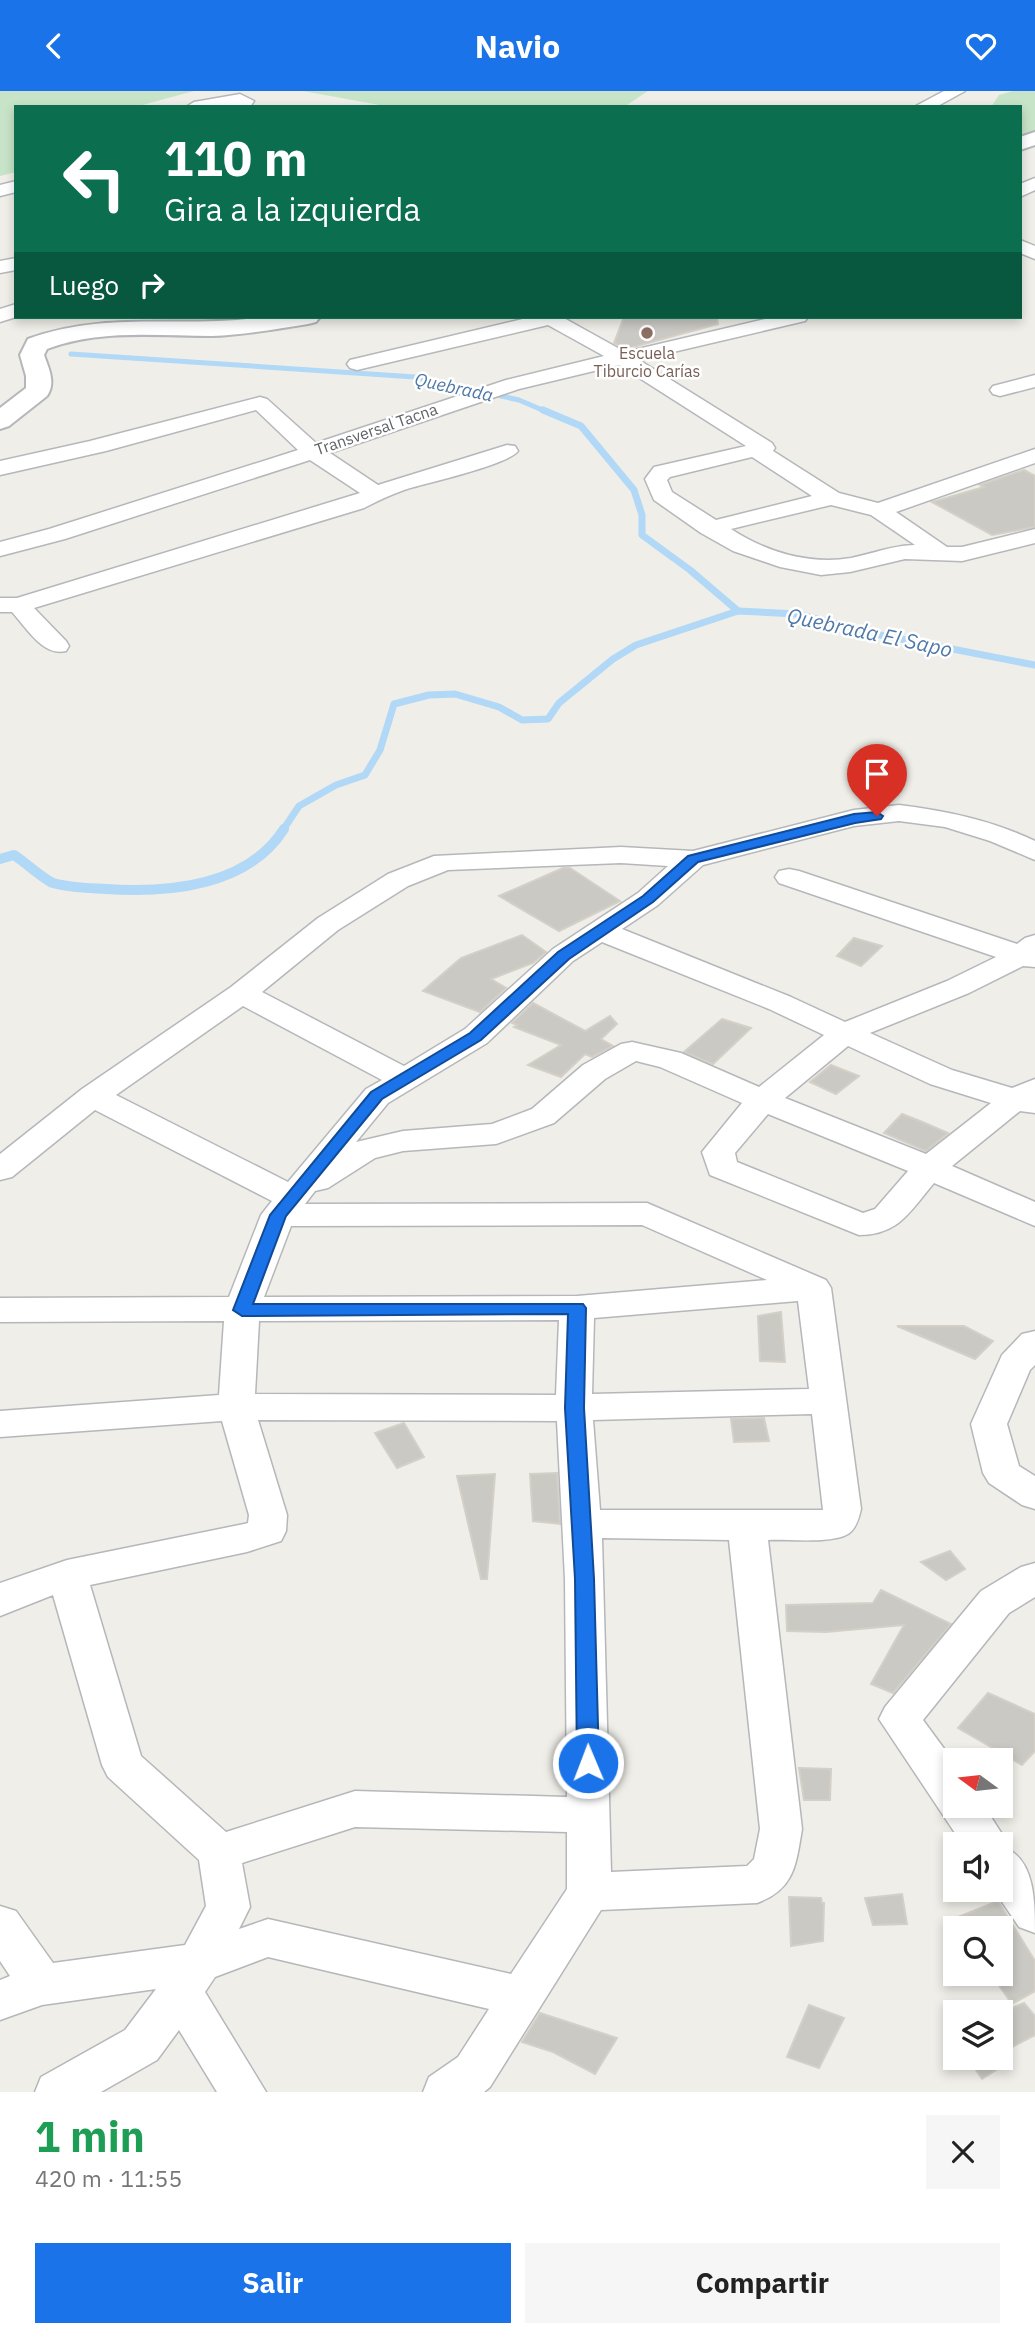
<!DOCTYPE html>
<html lang="es">
<meta charset="utf-8">
<style>
:root{--surface:#fff;--page:#f6f6f6;--text:#222;--muted:#767676;--accent:#1a73e8}
body{margin:0;font-family:"IBM Plex Sans",sans-serif;background:var(--page);color:var(--text);height:100vh;display:flex;flex-direction:column;font-size:26px;white-space:nowrap}
*{box-sizing:border-box;margin:0}
p{font-size:23px;color:var(--muted)}
.icon{flex:none;width:38px;height:38px;fill:none;stroke:currentColor;stroke-width:2;stroke-linecap:round;stroke-linejoin:round}
.map{position:relative;height:2001px;overflow:hidden}
.drawer{display:flex;flex-direction:column;background:var(--surface);flex:1}
.drawer>*{flex:none}
.guide{position:absolute;left:14px;top:14px;width:1008px;height:214px;border-radius:0px;box-shadow:0 4px 10px #0003;background:#0b6e4f;color:#fff;overflow:hidden}
.needle{width:46px;rotate:285deg}
.tools{position:absolute;left:943px;top:1657px;display:grid;gap:14px}
.tools a{display:grid;place-items:center;width:70px;height:70px;border-radius:0px;background:var(--surface);box-shadow:0 4px 10px #0003;font-size:35px}
.pin{position:absolute;display:grid;place-items:center;width:60px;height:60px;color:#fff;margin:-72px -30px;border-radius:50% 50% 50% 0;rotate:-45deg;box-shadow:0 0 7px #0007}
.pin .icon{rotate:45deg}
.me{position:absolute;width:77px;margin:-38px;rotate:359deg;stroke-linejoin:round;filter:drop-shadow(0 0 5px #0008)}
.turn{display:flex;align-items:center;gap:24px;height:147px;padding:0 35px;font-size:32px}
.turn .icon{width:91px;height:91px;stroke-width:2.5}
.turn b{display:block;font-size:49px;line-height:60px}
.then{display:flex;align-items:center;height:66px;padding:0 35px;background:#0003;gap:14px;font-size:26px}
.round{display:grid;place-items:center;flex:none;width:74px;height:74px;border-radius:0px;background:var(--page)}
.head{display:flex;align-items:center;justify-content:space-between;height:119px;padding:0 35px}
h1{font-size:42px;font-weight:700;line-height:52px;color:#1e9e55}
.button{display:flex;gap:14px;margin-top:auto;padding:14px 35px}
.button a{flex:1;height:80px;border-radius:0px;background:var(--accent);color:#fff;font-size:28px;font-weight:700;line-height:80px;text-align:center}
.button a+a{background:var(--page);color:var(--text)}
header{display:flex;justify-content:space-between;align-items:center;height:91px;padding:0 35px;background:var(--accent);color:#fff;font-size:32px;font-weight:700}
.map>svg:first-child{display:block}
.green{fill:#c8e4c8}
.lines{fill:none;stroke-linecap:round;stroke-linejoin:round}
.stream-far2{stroke:#b1d8f6;stroke-width:5}
.stream-far1{stroke:#b1d8f6;stroke-width:7}
.stream{stroke:#b1d8f6;stroke-width:10}
.building{fill:#cbc9c4;stroke:#d4d0c7;stroke-width:2}
.street-casing{stroke:#b5b7bb;stroke-width:3}
.secondary-casing{stroke:#b4b6ba;stroke-width:4}
.street{fill:#fff;fill-rule:evenodd}
.secondary{fill:#fff;fill-rule:evenodd}
.route{fill:#1a73e8;stroke:#114b97;stroke-width:2}
.education-dot{fill:#8d6e63;stroke:#fff;stroke-width:2.5}
.labels{text-anchor:middle;dominant-baseline:central;stroke-width:5;stroke-linejoin:round;paint-order:stroke}
.far-education-label{font-size:16px;fill:#785e54;stroke:#fff}
.far-street-label{font-size:16px;fill:#5f6266;stroke:#fff}
.far-water-label{font-size:18px;font-style:italic;fill:#4f79a7;stroke:#fff}
.water-label{font-size:21px;font-style:italic;fill:#4f79a7;stroke:#fff}
</style>
<header><svg class="icon" aria-label="back" viewBox="0 0 24 24"><path d="M15 5l-7 7 7 7"/></svg>Navio<svg class="icon" aria-label="heart" viewBox="0 0 24 24"><path d="M12 20l-8-8c-3-5 5-10 8-4 3-6 11-1 8 4z"/></svg></header>
<div class="map">
<svg width="1035" height="2001" viewBox="0 0 1035 2001">
<rect width="100%" height="100%" fill="#efeee8"/>
<g class="green">
<polygon points="0,0 194,0 135,16 16,16 16,81 0,85"/>
<polygon points="303,0 648,0 624,16 385,15"/>
<polygon points="1013,0 1035,0 1035,42 1020,46 1020,16 991,16 999,4"/>
</g>
<g class="lines">
<polyline class="stream-far2" points="71,263 415,286 519,309 547,321"/>
<g class="stream-far1">
<polyline points="543,319 581,335 634,399 642,424 642,444 690,479 738,520"/>
<polyline points="283,739 299,715 336,694 365,684 380,659 394,613 429,604 455,603 499,616 522,629 548,628 559,612 613,568 636,554 738,520 797,523 875,543 1035,574"/>
</g>
<path class="stream" d="M0,768l14,-4c11,7 29,24 39,28 17,5 36,5 53,6 63,4 141,-2 178,-60"/>
</g>
<g class="building">
<polygon points="624,226 717,226 718,233 626,258 614,252"/>
<polygon points="1024,379 1035,385 1035,436 992,444 932,411 984,396 980,394"/>
<polygon points="563,777 570,777 620,810 559,840 499,805"/>
<polygon points="522,844 546,861 533,872 491,888 506,897 480,921 423,900 461,867"/>
<polygon points="854,847 882,855 861,875 837,865"/>
<polygon points="533,912 585,940 610,925 617,933 601,948 613,955 592,966 585,963 561,986 528,974 561,954 514,936 517,934 512,932"/>
<polygon points="722,928 751,937 713,973 684,961"/>
<polygon points="831,974 859,985 836,1003 810,991"/>
<polygon points="902,1023 920,1030 948,1042 926,1060 884,1042"/>
<polygon points="781,1221 785,1271 760,1270 758,1225"/>
<polygon points="897,1235 964,1235 993,1250 975,1268"/>
<polygon points="764,1327 769,1350 734,1351 731,1328"/>
<polygon points="404,1332 424,1366 397,1377 375,1342"/>
<polygon points="557,1382 560,1433 533,1430 530,1383"/>
<polygon points="495,1383 487,1488 481,1488 457,1385"/>
<polygon points="950,1460 965,1478 946,1489 921,1471"/>
<polygon points="881,1499 951,1533 893,1602 871,1593 904,1534 826,1541 787,1540 786,1514 873,1512"/>
<polygon points="988,1602 1035,1623 1035,1660 1022,1674 958,1637"/>
<polygon points="799,1677 831,1678 830,1709 804,1709"/>
<polygon points="902,1803 907,1833 873,1834 865,1807"/>
<polygon points="789,1806 821,1807 822,1812 824,1812 823,1850 791,1855"/>
<polygon points="998,1810 1035,1870 1035,1900 1012,1913 991,1883 1001,1883 1001,1838 960,1838 953,1828"/>
<polygon points="1024,1912 1035,1925 1035,1944 1006,1959 1012,1969 982,1988 968,1967 1001,1967 1001,1922 997,1922"/>
<polygon points="809,1914 844,1927 819,1977 787,1966"/>
<polygon points="540,1922 617,1947 595,1983 553,1961 522,1951"/>
</g>
<g class="lines">
<defs>
<g id="street">
<polygon points="944,0 965,0 936,16 914,16"/>
<polygon points="240,3 254,10 250,16 186,16 194,11"/>
<polygon points="1035,87 1035,99 1020,106 1020,93"/>
<polygon points="16,90 16,101 0,105 0,94"/>
<polygon points="1020,149 1035,155 1035,168 1020,162"/>
<polygon points="16,167 16,179 0,182 0,170"/>
<polygon points="16,213 16,226 0,231 0,218"/>
<path d="M531,226h31l63,35 149,-35h34l-3,4 -166,39 133,83 3,5 -2,3 66,42 39,10 157,-54v14l-139,49 51,35h15l73,-18v14l-73,18 -57,-2 -55,13 -29,3 -41,-8 -47,-16 -32,-18 -47,-33 -9,-21 9,-12 92,-21 -127,-81 -100,24 -189,64 48,32 129,-40 8,1 3,5c-10,14 -92,32 -114,39 -14,5 -27,11 -40,18l-330,100 32,33 3,5 -3,5c-23,6 -40,-24 -54,-39h-12v-14h17l343,-105 -50,-33 -245,79 -65,17v-14l49,-13 249,-79 -42,-40 -150,41 -106,24v-14l90,-20 170,-44 7,2 49,44 190,-63 98,-24 -56,-31 -191,45 -7,-2 -3,-4 3,-4zM752,366l60,39 -96,24 -44,-28 -5,-12 3,-3zM831,414l40,10 44,30c-22,0 -43,9 -64,13 -42,7 -85,-6 -120,-29z"/>
<polygon points="1035,284 1035,296 1000,305 993,303 990,299 993,295"/>
<path d="M899,714c48,6 92,15 136,36v19l-45,-19 -45,-14 -46,-6 -45,5 -151,39 -45,40 -36,24 169,68 54,25 102,-41 49,-24 -217,-74 -4,-6 4,-6 10,-2 10,2 218,73 8,-6 10,-3v32l-12,-1 -54,27 -99,40 82,37 60,18 23,-9v34l-15,-2 -68,55 83,36v24l-101,-43c-24,28 -35,52 -75,52l-149,-60 -8,-23 40,-49 -82,-36 -24,-6 -31,18 -51,44 -58,21 -93,7 -28,7 -47,30 -13,3 -10,13 342,-1 179,77 5,8 30,221c-2,9 -5,20 -13,25 -16,10 -61,5 -80,6l34,289c-6,35 -7,60 -45,74l-156,7 -111,177 -6,5h-61l6,-15 29,-20 31,-48 -221,-52 -53,20 -10,15 61,100h-49l-38,-62 -22,30 -56,32h-66l6,-15 84,-47 31,-41 -114,16 -42,15v-40l10,-4 -10,-15v-55l16,5 37,52 132,-18 21,-39 -7,-46 -91,-83 -6,-12 -49,-170 -53,21v-33l67,-23 177,-36 4,-1 1,-8 -27,-94 -222,16v-26l219,-16 5,-74 -224,1v-24l229,-1 32,-82 11,-14 -177,-91 -83,67 -12,3v-26l82,-65 149,-102 87,-69 70,-44 46,-18 187,-9 72,4 161,-41zM621,772l47,3 -30,27 -85,56 -88,80 -61,37 -142,-74 76,-62 70,-44 40,-16zM602,851l167,67 55,26 -65,52 -78,-34 -49,-11 -11,2 -38,21 -51,44 -40,15 -89,7 -47,11 32,-39 99,-60 86,-82zM243,915l139,74 -16,9 -78,93 -172,-87zM848,955l82,38 61,19 -65,51 -141,-56zM768,1023l140,57 -33,38 -12,4 -126,-51 -2,-9zM642,1134l125,55 -190,16 -313,1 27,-71zM798,1210l11,88 -217,5 2,-76zM559,1229l-3,75 -301,-1 4,-73zM812,1323l11,96h-223l-7,-90zM258,1329l299,1 8,158 2,218 -212,-6 -129,41 -85,-76 -51,-171 157,-33 34,-11 5,-10 1,-16zM602,1447l127,2 31,289 -6,30 -7,7 -136,6zM355,1736l212,5v57l-56,85 -243,-55 -29,10 11,-22 -8,-44z"/>
<polygon points="1035,1240 1035,1274 1030,1279 1007,1333 1019,1375 1035,1385 1035,1418 1022,1414 989,1392 983,1382 971,1333 1002,1264 1022,1243"/>
<path d="M1035,1472v34l-26,16 -86,107 33,45v41h28l25,39 -2,4c28,12 28,55 28,84l-16,-6 -25,-37h7v-45h-38l-84,-126 6,-12 96,-116 40,-24z"/>
</g>
<g id="secondary">
<polygon points="1035,41 1035,54 1020,59 1020,46"/>
<path d="M263,226h57l-4,5 -8,2c-32,5 -64,11 -96,12 -56,0 -112,-7 -165,13l-3,6c5,14 12,28 3,41l-38,30 -9,3v-21l26,-20v-12l-6,-21 8,-16c79,-29 155,-10 235,-22z"/>
</g>
</defs>
<use href="#street" class="street-casing"/>
<use href="#secondary" class="secondary-casing"/>
<use href="#street" class="street"/>
<use href="#secondary" class="secondary"/>
</g>
<polygon class="route" points="877,721 883,725 881,728 855,732 698,771 653,811 569,868 481,949 382,1008 286,1125 253,1213 583,1213 586,1217 584,1317 594,1488 599,1672 595,1678 588,1680 581,1678 577,1672 575,1488 565,1317 568,1223 242,1225 233,1219 270,1124 371,1001 470,942 558,861 643,805 688,765 854,723"/>
<circle class="education-dot" cx="647" cy="242" r="7"/>
<g class="labels">
<g class="far-education-label">
<text x="647" y="262">Escuela<tspan x="647" dy="18">Tiburcio Carías</tspan></text>
</g>
<g class="far-street-label">
<text transform="translate(376 338) rotate(-19)">Transversal Tacna</text>
</g>
<g class="far-water-label">
<text transform="translate(454 296) rotate(12)">Quebrada</text>
</g>
<g class="water-label">
<text transform="translate(870 541) rotate(12)">Quebrada El Sapo</text>
</g>
</g>
</svg>
<div class="tools">
<a><svg class="needle" viewBox="-14 -14 28 28"><path d="M0-13l5 13h-10z" fill="#e53935"/><path d="M0 13l5-13h-10z" fill="#767676"/></svg></a>
<a><svg class="icon" aria-label="sound" viewBox="0 0 24 24"><path d="M4 9h4l5-4v14l-5-4H4zM17 9q2 3 0 6"/></svg></a>
<a><svg class="icon" aria-label="search" viewBox="0 0 24 24"><circle cx="10" cy="10" r="6"/><path d="M15 15l6 6"/></svg></a>
<a><svg class="icon" aria-label="layers" viewBox="0 0 24 24"><path d="M12 4l9 5-9 5-9-5zM3 14l9 5 9-5"/></svg></a>
</div>
<div class="pin" style="left:877px;top:725px;background:#d93025"><svg class="icon" aria-label="arrive" viewBox="0 0 24 24"><path d="M6 21V4h12l-3 4 3 4H6"/></svg></div>
<svg class="me" style="left:588px;top:1672px" viewBox="-20 -20 40 40"><circle r="17" fill="#1a73e8" stroke="#fff" stroke-width="3"/><path d="M0-11L8 9 0 5-8 9z" fill="#fff"/></svg>
<div class="guide">
<div class="turn"><svg class="icon" aria-label="left" viewBox="0 0 24 24"><path d="M17 20v-9H6M10 6l-5 5 5 5"/></svg><div><b>110 m</b>Gira a la izquierda</div></div>
<div class="then">Luego<svg class="icon" aria-label="right" viewBox="0 0 24 24"><path d="M7 20v-9h11M14 6l5 5-5 5"/></svg></div>
</div>
</div>
<section class="drawer">
<div class="head"><div><h1>1 min</h1><p>420 m · 11:55</p></div><a class="round"><svg class="icon" aria-label="close" viewBox="0 0 24 24"><path d="M6 6l12 12M18 6L6 18"/></svg></a></div>
<div class="button"><a>Salir</a><a>Compartir</a></div>
</section>
